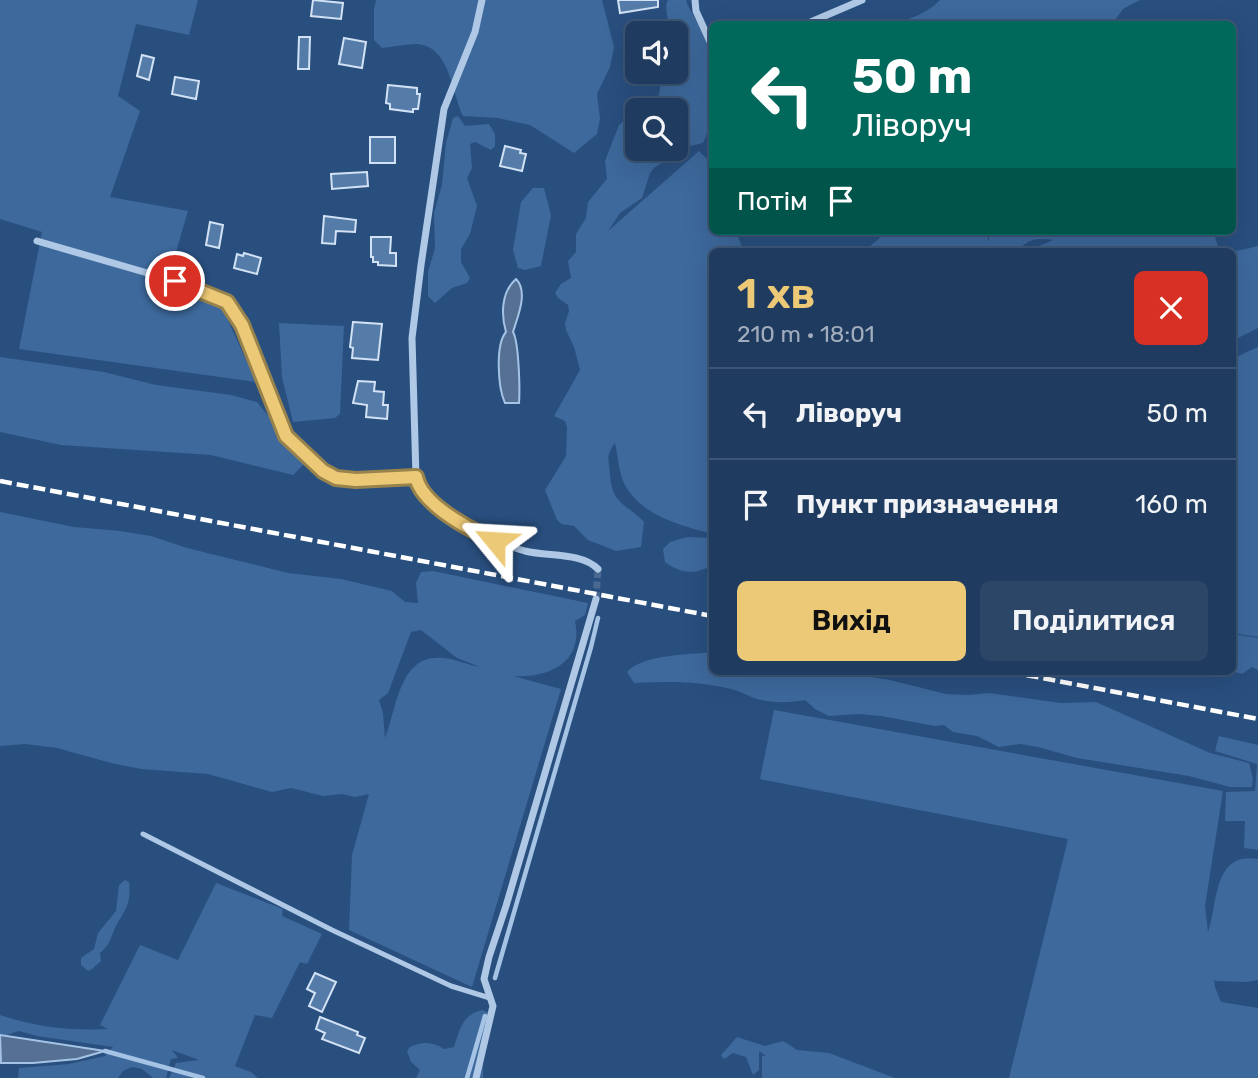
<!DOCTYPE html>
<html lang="uk">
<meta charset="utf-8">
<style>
:root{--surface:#1f3b5f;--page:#2c4668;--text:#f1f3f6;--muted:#a1adbd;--line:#3c5574;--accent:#ecc976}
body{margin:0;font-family:Rubik,sans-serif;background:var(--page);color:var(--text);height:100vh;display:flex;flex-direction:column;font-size:26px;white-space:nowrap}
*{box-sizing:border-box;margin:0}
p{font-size:23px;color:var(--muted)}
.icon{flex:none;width:38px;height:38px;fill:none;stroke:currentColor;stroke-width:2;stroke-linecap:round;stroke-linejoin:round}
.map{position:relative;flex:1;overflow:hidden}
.panel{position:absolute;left:709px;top:248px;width:527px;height:427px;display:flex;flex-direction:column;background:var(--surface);border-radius:10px;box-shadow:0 7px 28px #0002,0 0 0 2px var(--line)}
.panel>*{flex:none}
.banner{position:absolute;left:709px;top:21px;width:527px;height:214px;border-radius:10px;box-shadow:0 7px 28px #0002,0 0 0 2px var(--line);background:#00695c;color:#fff;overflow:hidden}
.buttons{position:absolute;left:625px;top:21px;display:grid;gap:14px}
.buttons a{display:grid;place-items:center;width:63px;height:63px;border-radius:10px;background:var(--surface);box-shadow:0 7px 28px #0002,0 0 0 2px var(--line);font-size:35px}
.pin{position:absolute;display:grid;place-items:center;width:60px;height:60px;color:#fff;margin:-30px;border:4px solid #fff;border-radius:50%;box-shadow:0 2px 7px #0007}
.me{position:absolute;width:77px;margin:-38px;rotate:297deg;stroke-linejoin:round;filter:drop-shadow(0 0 5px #0008)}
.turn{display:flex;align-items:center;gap:24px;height:147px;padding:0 28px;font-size:32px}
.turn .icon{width:91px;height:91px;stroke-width:2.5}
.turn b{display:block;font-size:49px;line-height:60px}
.then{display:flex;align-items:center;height:66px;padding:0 28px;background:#0003;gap:14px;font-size:26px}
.round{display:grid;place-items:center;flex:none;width:74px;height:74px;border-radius:10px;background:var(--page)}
.head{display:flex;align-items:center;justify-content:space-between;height:119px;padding:0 28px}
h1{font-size:42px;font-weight:600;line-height:52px;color:var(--accent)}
.button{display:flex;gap:14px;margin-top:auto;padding:14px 28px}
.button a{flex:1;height:80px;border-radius:10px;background:var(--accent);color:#111;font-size:28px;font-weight:600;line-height:80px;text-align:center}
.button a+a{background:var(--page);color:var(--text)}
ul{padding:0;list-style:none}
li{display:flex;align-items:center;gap:21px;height:91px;padding:0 28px;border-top:2px solid var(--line)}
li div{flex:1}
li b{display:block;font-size:26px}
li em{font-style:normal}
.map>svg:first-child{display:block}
.green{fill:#3d699c;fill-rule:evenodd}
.water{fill:#557092;stroke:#a4c3e5;stroke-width:2}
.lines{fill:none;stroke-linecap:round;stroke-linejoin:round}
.stream{stroke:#a4c3e5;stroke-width:4.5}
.building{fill:#557ba9;stroke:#d2e2f4;stroke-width:2}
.minor-tunnel{stroke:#496992;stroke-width:7;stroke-dasharray:7 3.5;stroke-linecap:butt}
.service{stroke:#afc8e5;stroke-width:5}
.minor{stroke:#afc8e5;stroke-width:7}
.rail{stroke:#fff;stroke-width:4.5;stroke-dasharray:12 5;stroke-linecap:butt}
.route-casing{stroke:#99834d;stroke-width:18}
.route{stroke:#ecc976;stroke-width:12}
</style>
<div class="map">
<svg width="1258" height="1078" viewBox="0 0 1258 1078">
<rect width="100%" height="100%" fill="#294f7f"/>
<g class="green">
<polygon points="0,0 198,0 189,35 136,24 118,96 140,111 110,197 188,211 166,286 221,305 256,382 19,349 42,232 0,219"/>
<path d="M376,0h226l12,47 -4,20 -13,27 3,25 -3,15 -23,19 -44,-28 -32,-7 -35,-2c-11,-23 -13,-71 -47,-72 -11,0 -23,3 -34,4l-8,-8v-31z"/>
<path d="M668,0h18c2,10 15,25 20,38 10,27 10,78 -3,105l-18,4 -31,21 -4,5 -8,25 -22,15 -12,18 91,-80 13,13v67h24l8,21h-32v282c-32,-9 -67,-17 -86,-47 -7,-11 -8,-31 -11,-44 -10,14 -6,15 -5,31 2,31 15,28 34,48l-3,25 -25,4 -28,-11 -14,-14 -12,-2 -5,-4 -12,-30 21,-34 1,-29 -2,-6 -11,-5 26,-46 -6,-23 -8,-17 -1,-7 4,-12 -1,-6 -10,-7 -3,-5 6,-9 10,-6 -3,-17 8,-9v-18l10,-16 2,-16 19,-23 -2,-18 14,-36 17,-14 22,-12 5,-27h13v-39h-7l-3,-28zM637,110h39v39h-39z"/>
<path d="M940,0h200l-17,9 -11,15h-229c20,-1 44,-10 57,-24z"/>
<polygon points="458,116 465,126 489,124 495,134 495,146 491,150 475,142 470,144 472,168 467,178 477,206 470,234 461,249 461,262 470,278 467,283 452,288 435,303 428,296 428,272 435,248 434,213 442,185 446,143 453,118"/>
<polygon points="533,188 544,188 551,215 541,266 525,270 518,268 513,250 521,202"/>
<path d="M888,231h95l7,11 -3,-11h14v5l7,-1 4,-4h60l-8,6 14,-6h135l7,21h-195l28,-12c-16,-2 -25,-2 -36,12h-18l-5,-2 1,2h-132z"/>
<polygon points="1258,246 1258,328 1232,341 1232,252"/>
<polygon points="279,323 344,326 340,414 335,418 293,422 282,377"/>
<polygon points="1258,347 1258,637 1232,633 1232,359"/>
<polygon points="0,357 104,372 156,385 231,395 257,402 306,462 293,475 211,455 61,445 0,432"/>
<path d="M0,512l74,15 46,4 31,5 36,12 101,25 53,6 51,12 13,11 13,1 -2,-20 5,-11 12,-1 155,32 -3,12 -10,6c9,42 -27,57 -62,55l48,13 -89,298 -123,-57 3,-75 17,-61 -14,3 -13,-3 -19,2 -32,-8 -19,4 -64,-18 -67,-5 -30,-6 -54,-15 -32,-4 -25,2zM421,630l36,28 23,9c-12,-2 -24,-8 -37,-9 -44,-5 -46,51 -58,80l-2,-25 -4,-13 9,-7 23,-61z"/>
<path d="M687,537l25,1v27c-16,10 -31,9 -47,-3l-2,-13 7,-7z"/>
<polygon points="1232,634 1258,638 1258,670 1252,667 1242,674 1232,671"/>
<path d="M712,652v20h127l51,8 56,14 22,1 21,-2 72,10 35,-1 114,51 39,10 4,16 -1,8h-22l-41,-11 -112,-18 -39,-11 -18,-3 -21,3 -22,-11 -24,-4 -9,-7 -9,1 -54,-10 -22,-2 -30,2 -14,-7 -10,-9c-14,3 -34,3 -48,-1 -9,-3 -17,-8 -26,-10 -31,-8 -65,-8 -97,-6l-7,-11c16,-18 62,-17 85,-20z"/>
<path d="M774,710l449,81 -18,115 3,26c10,-26 4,-81 50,-73v121l-11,2 -32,-1 -1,-2 1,8 6,15 37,6v70h-249l59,-239 -308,-60z"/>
<polygon points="1219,736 1258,745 1258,850 1244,848 1245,821 1225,821 1226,792 1255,791 1257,764 1215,751"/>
<path d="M125,880l4,2c2,19 -2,26 -12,42 -7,13 -5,19 -17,29l1,8 -9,8 -4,2 -7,-6v-7l13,-9 4,-16 18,-22 3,-26z"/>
<path d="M216,883l67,26 -1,7 40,18 -15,30 -7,-2 -28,56 -17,-3 -20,51 16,6 7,6h-89l7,-15 23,-3 -27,-10 6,8 -7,1 -5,19h-13l-11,-9 -10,-2 -9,4 -5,7h-100l1,-10 50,-4 36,-8 8,-9 -76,-11 -18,-5 -15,5 -4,-2v-19c35,12 71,16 108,14l-8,-4 40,-80 38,15z"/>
<path d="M482,1010l9,4 -8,33v31h-67l4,-8 -9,-8 -4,-11 3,-4c12,-6 23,-5 34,2l10,-2c6,-18 8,-32 28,-37z"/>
<polygon points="737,1037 765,1046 783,1041 797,1050 829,1053 895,1078 762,1078 762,1056 766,1056 759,1051 759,1070 753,1075 746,1057 733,1053 724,1059 721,1055"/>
</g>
<g class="water">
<path d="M516,279c13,13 1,39 -3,53 6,10 7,58 6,71h-14c-7,-15 -10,-58 1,-71 -5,-17 -5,-40 10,-53z"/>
<polygon points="0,1035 105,1051 77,1059 33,1063 1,1063"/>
</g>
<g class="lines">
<g class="stream">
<polyline points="495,978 591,647 598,618"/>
<polyline points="105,1051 203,1078"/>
<polyline points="467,1078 485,1016"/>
</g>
</g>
<g class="building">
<polygon points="313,0 343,3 341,19 311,16"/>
<polygon points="618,0 658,0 658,7 620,13"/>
<polygon points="299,37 310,37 309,69 298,69"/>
<polygon points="344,38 366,42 362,68 339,64"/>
<polygon points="142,55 154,58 149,80 137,76"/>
<polygon points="175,77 199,81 196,99 172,94"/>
<polygon points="388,85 417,88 417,94 420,94 418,109 413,109 413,112 390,109 390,104 386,103"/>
<rect x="370" y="137" width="25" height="26"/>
<polygon points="505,146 521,150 520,153 526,154 522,171 500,166"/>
<polygon points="367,172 368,186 332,189 331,174"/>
<polygon points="324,216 356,220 355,232 336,231 335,244 322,243"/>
<polygon points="210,222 223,225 219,248 206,245"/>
<polygon points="371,237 391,237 390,253 396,253 396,266 378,265 378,262 373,262 373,257 371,257"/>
<polygon points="244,253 261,258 257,274 234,268 237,254 243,256"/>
<polygon points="353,322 382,324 378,360 352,358 353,348 350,347"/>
<polygon points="358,381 375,382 374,391 384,392 383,405 388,405 387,419 366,417 367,405 353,403"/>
<polygon points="315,973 336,982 322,1012 309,1006 315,993 307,989"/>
<polygon points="320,1017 358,1032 357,1035 365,1038 359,1053 322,1039 325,1033 316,1029"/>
</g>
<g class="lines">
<polyline class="minor-tunnel" points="596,599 598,569"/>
<polyline class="service" points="143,834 332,930 451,986 490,998"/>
<g class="minor">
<path d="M482,0l-7,32 -31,77 -23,156 -9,73 4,139c4,21 19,27 35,38 26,19 43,27 74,36 23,6 56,1 73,18"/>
<polyline points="695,0 696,11 712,46"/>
<polyline points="806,24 862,0"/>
<polyline points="37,241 175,281 227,302 242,325 286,436 322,471 336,478 356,480 416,477"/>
<polyline points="476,1078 493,1006 484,979 489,957 506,906 596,599"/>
</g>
<g class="rail">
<polyline points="0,481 712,616"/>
<polyline points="1010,672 1258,719"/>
</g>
</g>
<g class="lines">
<defs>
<path id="route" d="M175,281l52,21 15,23 44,111 37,35 13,7 20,2 60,-3c6,28 53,52 79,64"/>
</defs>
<use href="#route" class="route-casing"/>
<use href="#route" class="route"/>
</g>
</svg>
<div class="buttons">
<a><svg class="icon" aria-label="sound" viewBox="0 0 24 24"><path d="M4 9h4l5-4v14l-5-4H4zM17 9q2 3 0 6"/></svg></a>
<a><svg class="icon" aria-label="search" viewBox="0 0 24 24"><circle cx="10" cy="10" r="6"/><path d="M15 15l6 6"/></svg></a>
</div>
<div class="pin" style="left:175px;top:281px;background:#d93025"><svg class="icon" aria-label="arrive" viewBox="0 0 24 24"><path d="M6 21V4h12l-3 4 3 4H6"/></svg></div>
<svg class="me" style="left:495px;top:541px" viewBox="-20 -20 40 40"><path d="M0-17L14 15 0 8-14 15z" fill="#ecc976" stroke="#fff" stroke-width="4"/></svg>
<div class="banner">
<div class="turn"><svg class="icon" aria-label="left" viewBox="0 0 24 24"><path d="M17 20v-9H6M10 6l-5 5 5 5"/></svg><div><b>50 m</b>Ліворуч</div></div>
<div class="then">Потім<svg class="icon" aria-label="arrive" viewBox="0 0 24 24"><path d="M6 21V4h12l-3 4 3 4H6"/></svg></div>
</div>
<section class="panel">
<div class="head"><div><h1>1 хв</h1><p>210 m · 18:01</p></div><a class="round" style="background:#d93025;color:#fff"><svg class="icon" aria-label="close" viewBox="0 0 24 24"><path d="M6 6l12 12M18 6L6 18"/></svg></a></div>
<ul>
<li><svg class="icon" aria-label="left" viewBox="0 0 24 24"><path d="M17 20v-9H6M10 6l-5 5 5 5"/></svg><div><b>Ліворуч</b></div><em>50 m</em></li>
<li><svg class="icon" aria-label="arrive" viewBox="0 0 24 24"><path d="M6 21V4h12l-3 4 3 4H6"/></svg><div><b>Пункт призначення</b></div><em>160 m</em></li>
</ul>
<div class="button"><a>Вихід</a><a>Поділитися</a></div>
</section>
</div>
